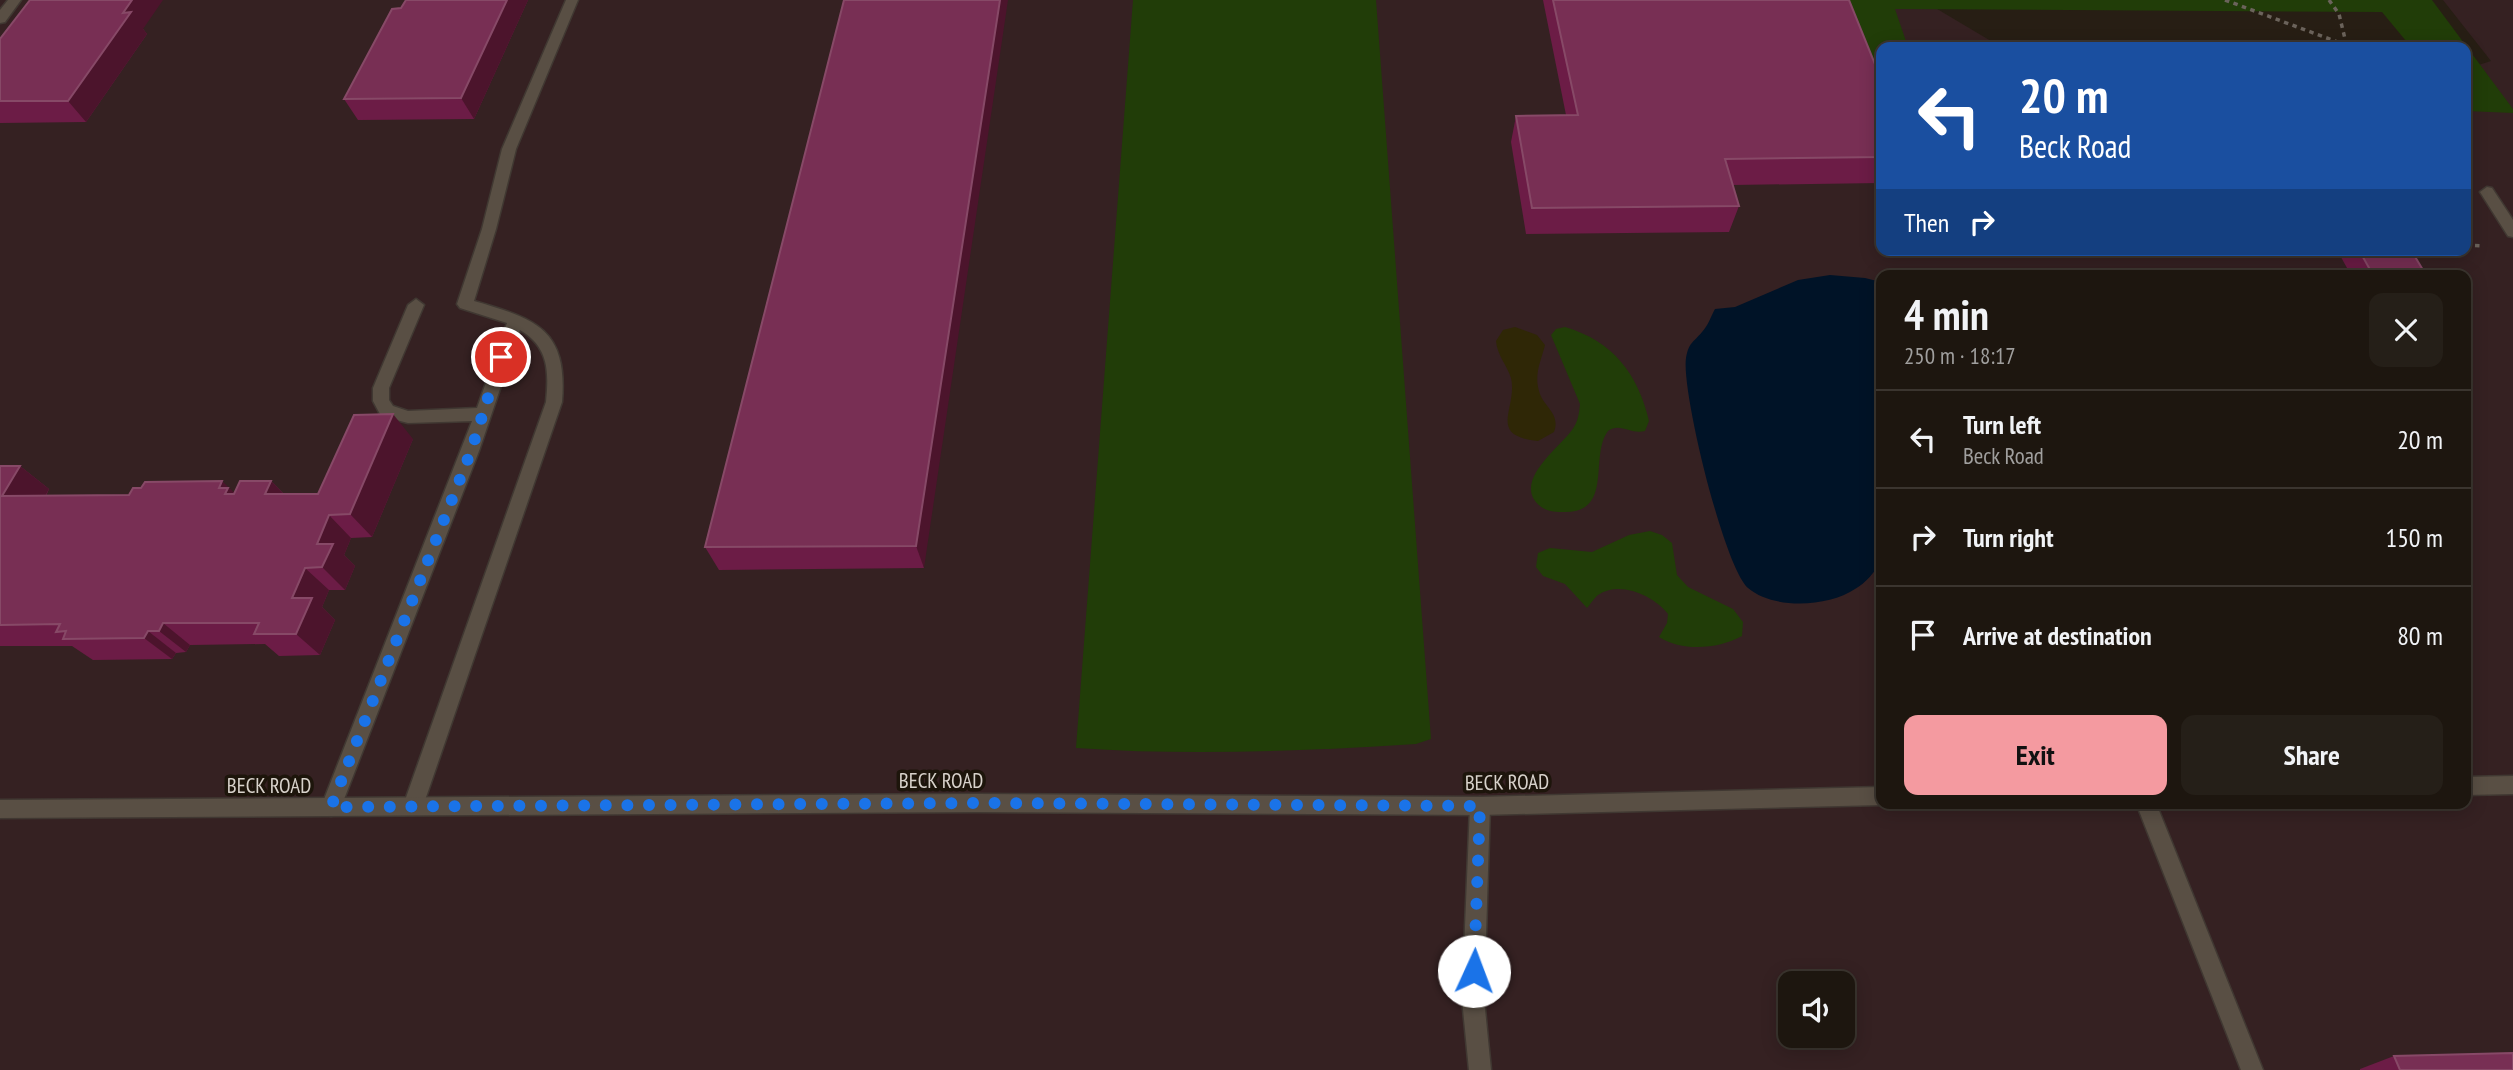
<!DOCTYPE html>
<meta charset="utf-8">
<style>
:root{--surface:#1d160f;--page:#251f18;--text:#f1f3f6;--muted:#a09f9e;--line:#3b352f;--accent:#f49aa0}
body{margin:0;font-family:"PT Sans Narrow",sans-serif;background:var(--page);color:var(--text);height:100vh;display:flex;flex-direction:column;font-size:26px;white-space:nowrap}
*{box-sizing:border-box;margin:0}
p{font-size:23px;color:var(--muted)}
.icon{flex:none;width:38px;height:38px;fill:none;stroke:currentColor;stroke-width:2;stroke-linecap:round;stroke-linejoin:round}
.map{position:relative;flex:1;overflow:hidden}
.panel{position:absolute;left:1876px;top:270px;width:595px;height:539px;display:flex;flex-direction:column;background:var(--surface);border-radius:14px;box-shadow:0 4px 18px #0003,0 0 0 2px var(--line)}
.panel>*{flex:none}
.guide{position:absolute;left:1876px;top:42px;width:595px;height:214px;border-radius:14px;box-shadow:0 4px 18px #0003,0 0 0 2px var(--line);background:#1a4fa0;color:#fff;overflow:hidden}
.buttons{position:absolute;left:1778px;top:971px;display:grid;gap:14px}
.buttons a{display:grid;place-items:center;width:77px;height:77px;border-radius:14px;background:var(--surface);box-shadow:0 4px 18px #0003,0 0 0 2px var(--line);font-size:35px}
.pin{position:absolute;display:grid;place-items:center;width:60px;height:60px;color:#fff;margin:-30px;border:4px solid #fff;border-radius:50%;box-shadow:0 2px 7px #0007}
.me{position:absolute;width:77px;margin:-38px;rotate:2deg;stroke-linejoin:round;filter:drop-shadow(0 0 5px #0008)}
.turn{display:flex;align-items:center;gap:24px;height:147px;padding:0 28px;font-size:32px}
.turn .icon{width:91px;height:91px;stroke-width:2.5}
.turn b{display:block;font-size:49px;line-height:60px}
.then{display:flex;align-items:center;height:66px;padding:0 28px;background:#0003;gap:14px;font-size:26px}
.round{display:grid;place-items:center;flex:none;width:74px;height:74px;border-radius:14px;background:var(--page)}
.overview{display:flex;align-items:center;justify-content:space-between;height:119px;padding:0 28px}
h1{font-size:42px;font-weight:800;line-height:52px}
.cta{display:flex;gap:14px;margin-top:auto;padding:14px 28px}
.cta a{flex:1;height:80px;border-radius:14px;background:var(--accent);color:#111;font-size:28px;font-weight:800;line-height:80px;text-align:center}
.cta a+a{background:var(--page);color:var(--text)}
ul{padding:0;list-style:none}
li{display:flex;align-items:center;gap:21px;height:98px;padding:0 28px;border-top:2px solid var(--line)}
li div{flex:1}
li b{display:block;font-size:26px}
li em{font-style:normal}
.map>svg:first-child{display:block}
.industrial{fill:#352122;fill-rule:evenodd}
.green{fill:#213d08}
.sand{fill:#2f2706}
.water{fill:#001327}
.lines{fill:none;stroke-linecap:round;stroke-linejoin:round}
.service-casing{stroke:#403832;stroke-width:3}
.minor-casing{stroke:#403832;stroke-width:3}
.tertiary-casing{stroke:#403832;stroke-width:3}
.path{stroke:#6b635b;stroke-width:3.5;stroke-dasharray:4.5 4.5;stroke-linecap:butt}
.service{fill:#594f44;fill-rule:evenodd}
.minor{fill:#594f44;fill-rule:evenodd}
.tertiary{fill:#594f44;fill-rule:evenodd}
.wall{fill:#6c1c46}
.shaded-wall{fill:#4c142c}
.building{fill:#782f54;stroke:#874967;stroke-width:2}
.route{stroke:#1a73e8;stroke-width:12;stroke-dasharray:0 21.6}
.labels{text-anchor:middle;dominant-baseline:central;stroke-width:7;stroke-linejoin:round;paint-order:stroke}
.street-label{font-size:21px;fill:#d8d2cb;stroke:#1d150b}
</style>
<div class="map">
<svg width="2513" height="1070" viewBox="0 0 2513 1070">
<rect width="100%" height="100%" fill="#271e14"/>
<path class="industrial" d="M0,0h1922l79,47h-120v203h585v-181l25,-8 -48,-61h70v1070h-2513zM1881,275h585v528h-585zM1790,984h53v52h-53z"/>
<g class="green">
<path d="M1133,0h243l55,739 -15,5c-113,7 -226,12 -340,4z"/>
<polygon points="1831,0 2432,0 2513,109 2513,113 2466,111 2466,47 2411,47 2382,12 1895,9 1908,47 1881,47 1881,137"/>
<path d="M1565,327c48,14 73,47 84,94l-4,10c-14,4 -25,-9 -37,0 -19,25 6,81 -43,81 -9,0 -18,0 -25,-6 -29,-24 20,-59 32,-76 6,-8 7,-16 8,-26l-29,-69 5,-6z"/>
<path d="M1650,531l12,4 10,8 5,32 11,12 45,22 10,13 -1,14c-24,13 -59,16 -83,1l8,-14 1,-9c-14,-18 -48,-34 -70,-19 -4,3 -8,10 -11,13l-22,-24 -22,-8 -7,-9 2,-14 12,-5 42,4 37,-17z"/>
</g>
<path class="sand" d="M1515,327l22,8 8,10c-4,16 -11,29 -6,46 4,16 22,22 15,41l-16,9c-52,-5 -20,-33 -27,-63 -4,-13 -14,-23 -15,-37l7,-11z"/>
<path class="water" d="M1830,275l35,3 16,4v281c-7,9 -15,20 -26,26 -27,18 -81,21 -107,-1 -24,-21 -67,-198 -62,-230 3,-16 7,-15 16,-26 6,-6 9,-16 13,-23l20,-2 63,-27z"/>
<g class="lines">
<defs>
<g id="service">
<polygon points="8,0 21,0 5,22 0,23 0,10"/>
<path d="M566,0h12l-62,149 -20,80 -22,72c62,18 94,28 88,101l-139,404 -3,7 -7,2 -7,-2 -3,-7 143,-404c3,-30 3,-55 -26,-72l-41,121 -138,356 -3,7 -7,2 -7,-2 -3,-7 151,-386 -64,2 -27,-7 -8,-15v-13l35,-83 8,-6 8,6 -35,83v12l4,6 15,5 69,-3 30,-85 -47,-15 -3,-4 25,-75 20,-80z"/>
<polygon points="2487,187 2492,188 2513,220 2513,237 2508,236 2480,192"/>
<polygon points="2136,803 2156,803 2263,1070 2241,1070"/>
</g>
<polygon id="minor" points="1480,797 1487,799 1490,806 1484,999 1491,1070 1469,1070 1462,999 1470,806 1473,799"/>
<g id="tertiary">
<polygon points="2513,776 2513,794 2466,795 2466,777"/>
<polygon points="1881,787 1881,803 1886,803 1881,805 1480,815 977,812 0,818 0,800 977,794 1480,797"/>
</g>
</defs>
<use href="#service" class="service-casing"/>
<use href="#minor" class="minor-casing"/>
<use href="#tertiary" class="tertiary-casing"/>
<g class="path">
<polyline points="2225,0 2351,47"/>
<polyline points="2329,0 2339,14 2346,43"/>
<polyline points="2466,245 2484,246"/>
</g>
<use href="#service" class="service"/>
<use href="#minor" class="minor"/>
<use href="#tertiary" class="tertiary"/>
</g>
<g class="wall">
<polygon points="406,0 528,0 474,119 358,120 344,99"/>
<polygon points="844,0 924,568 719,570 705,547"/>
<polygon points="1543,0 1849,0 1881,79 1881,183 1732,185 1739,206 1729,232 1526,234 1511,142 1516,116 1566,115"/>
<polygon points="143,29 147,34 86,122 0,123 0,39"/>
<polygon points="2337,250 2411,250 2426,275 2351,275"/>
<polygon points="413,439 372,537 351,538 344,555 355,566 345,590 329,590 322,607 335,620 320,655 279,656 265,644 190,645 186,652 176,653 172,659 93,660 72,646 0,646 0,466 20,466 49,489 46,496 235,493 271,481 284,494 318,494"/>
<polygon points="2394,1056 2513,1070 2360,1070 2360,1069"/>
</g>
<g class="shaded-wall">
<polygon points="132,0 163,0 143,29 147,34 86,122 68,101"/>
<polygon points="507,0 528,0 474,119 461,98"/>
<polygon points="1000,0 1008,0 924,568 916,546"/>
<polygon points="393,414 413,439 372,537 350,514"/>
<polygon points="20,466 49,489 32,519 2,496"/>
<polygon points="222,481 247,505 249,518 219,488"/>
<polygon points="271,481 294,505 265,494"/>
<polygon points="329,515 351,538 344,555 355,566 345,590 322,567 317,544"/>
<polygon points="305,568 329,590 322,607 335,620 320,655 296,634 292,598"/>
<polygon points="163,623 190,645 186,652 159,631"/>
<polygon points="148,631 176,653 172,659 144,638"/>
</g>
<g class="building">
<polygon points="30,0 132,0 123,13 131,12 68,101 0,101 0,39"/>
<polygon points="406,0 507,0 461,98 344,99 392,9 401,8"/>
<polygon points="844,0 1000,0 916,546 705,547"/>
<polygon points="1553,0 1849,0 1881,79 1881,157 1725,159 1739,206 1532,208 1516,116 1578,115"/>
<polygon points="2359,250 2411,250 2426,275 2373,275"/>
<polygon points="393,414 350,514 329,515 317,544 333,544 322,567 305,568 292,598 312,598 296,634 254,634 259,623 163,623 159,631 148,631 144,638 63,639 66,631 56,632 60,624 0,625 0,466 20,466 2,496 129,495 133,488 141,488 145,482 222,481 219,488 228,488 225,494 234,494 240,481 271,481 265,494 318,494 354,415"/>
<polygon points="2513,1053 2513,1070 2400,1070 2394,1056"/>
</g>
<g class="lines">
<polyline class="route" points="501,357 471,451 331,807 977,803 1480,806 1474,971"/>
</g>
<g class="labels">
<g class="street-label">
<text x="941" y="780">BECK ROAD</text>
<text transform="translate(1507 782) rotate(-1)">BECK ROAD</text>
<text x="269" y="785">BECK ROAD</text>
</g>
</g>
</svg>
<div class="buttons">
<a><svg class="icon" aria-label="sound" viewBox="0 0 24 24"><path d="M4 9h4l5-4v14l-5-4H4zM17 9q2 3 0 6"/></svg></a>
</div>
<div class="pin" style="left:501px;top:357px;background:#d93025"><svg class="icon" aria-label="arrive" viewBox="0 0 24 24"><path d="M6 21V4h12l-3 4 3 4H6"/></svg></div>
<svg class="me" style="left:1474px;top:971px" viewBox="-20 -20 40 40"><circle r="19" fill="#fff"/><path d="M0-13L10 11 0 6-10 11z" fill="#1a73e8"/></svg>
<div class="guide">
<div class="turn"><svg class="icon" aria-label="left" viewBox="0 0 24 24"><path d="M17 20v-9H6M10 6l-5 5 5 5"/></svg><div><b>20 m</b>Beck Road</div></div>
<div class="then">Then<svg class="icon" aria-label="right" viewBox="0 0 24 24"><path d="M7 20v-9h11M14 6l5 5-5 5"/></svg></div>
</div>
<section class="panel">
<div class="overview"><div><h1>4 min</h1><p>250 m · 18:17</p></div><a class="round"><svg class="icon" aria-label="close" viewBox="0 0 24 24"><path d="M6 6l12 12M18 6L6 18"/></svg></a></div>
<ul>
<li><svg class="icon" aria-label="left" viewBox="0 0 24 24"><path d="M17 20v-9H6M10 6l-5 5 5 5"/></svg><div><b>Turn left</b><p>Beck Road</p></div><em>20 m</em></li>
<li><svg class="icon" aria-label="right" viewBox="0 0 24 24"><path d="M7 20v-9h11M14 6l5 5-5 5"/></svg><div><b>Turn right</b></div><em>150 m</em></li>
<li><svg class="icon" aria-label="arrive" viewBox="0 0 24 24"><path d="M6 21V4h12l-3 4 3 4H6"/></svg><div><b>Arrive at destination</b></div><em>80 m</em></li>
</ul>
<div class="cta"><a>Exit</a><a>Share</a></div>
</section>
</div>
